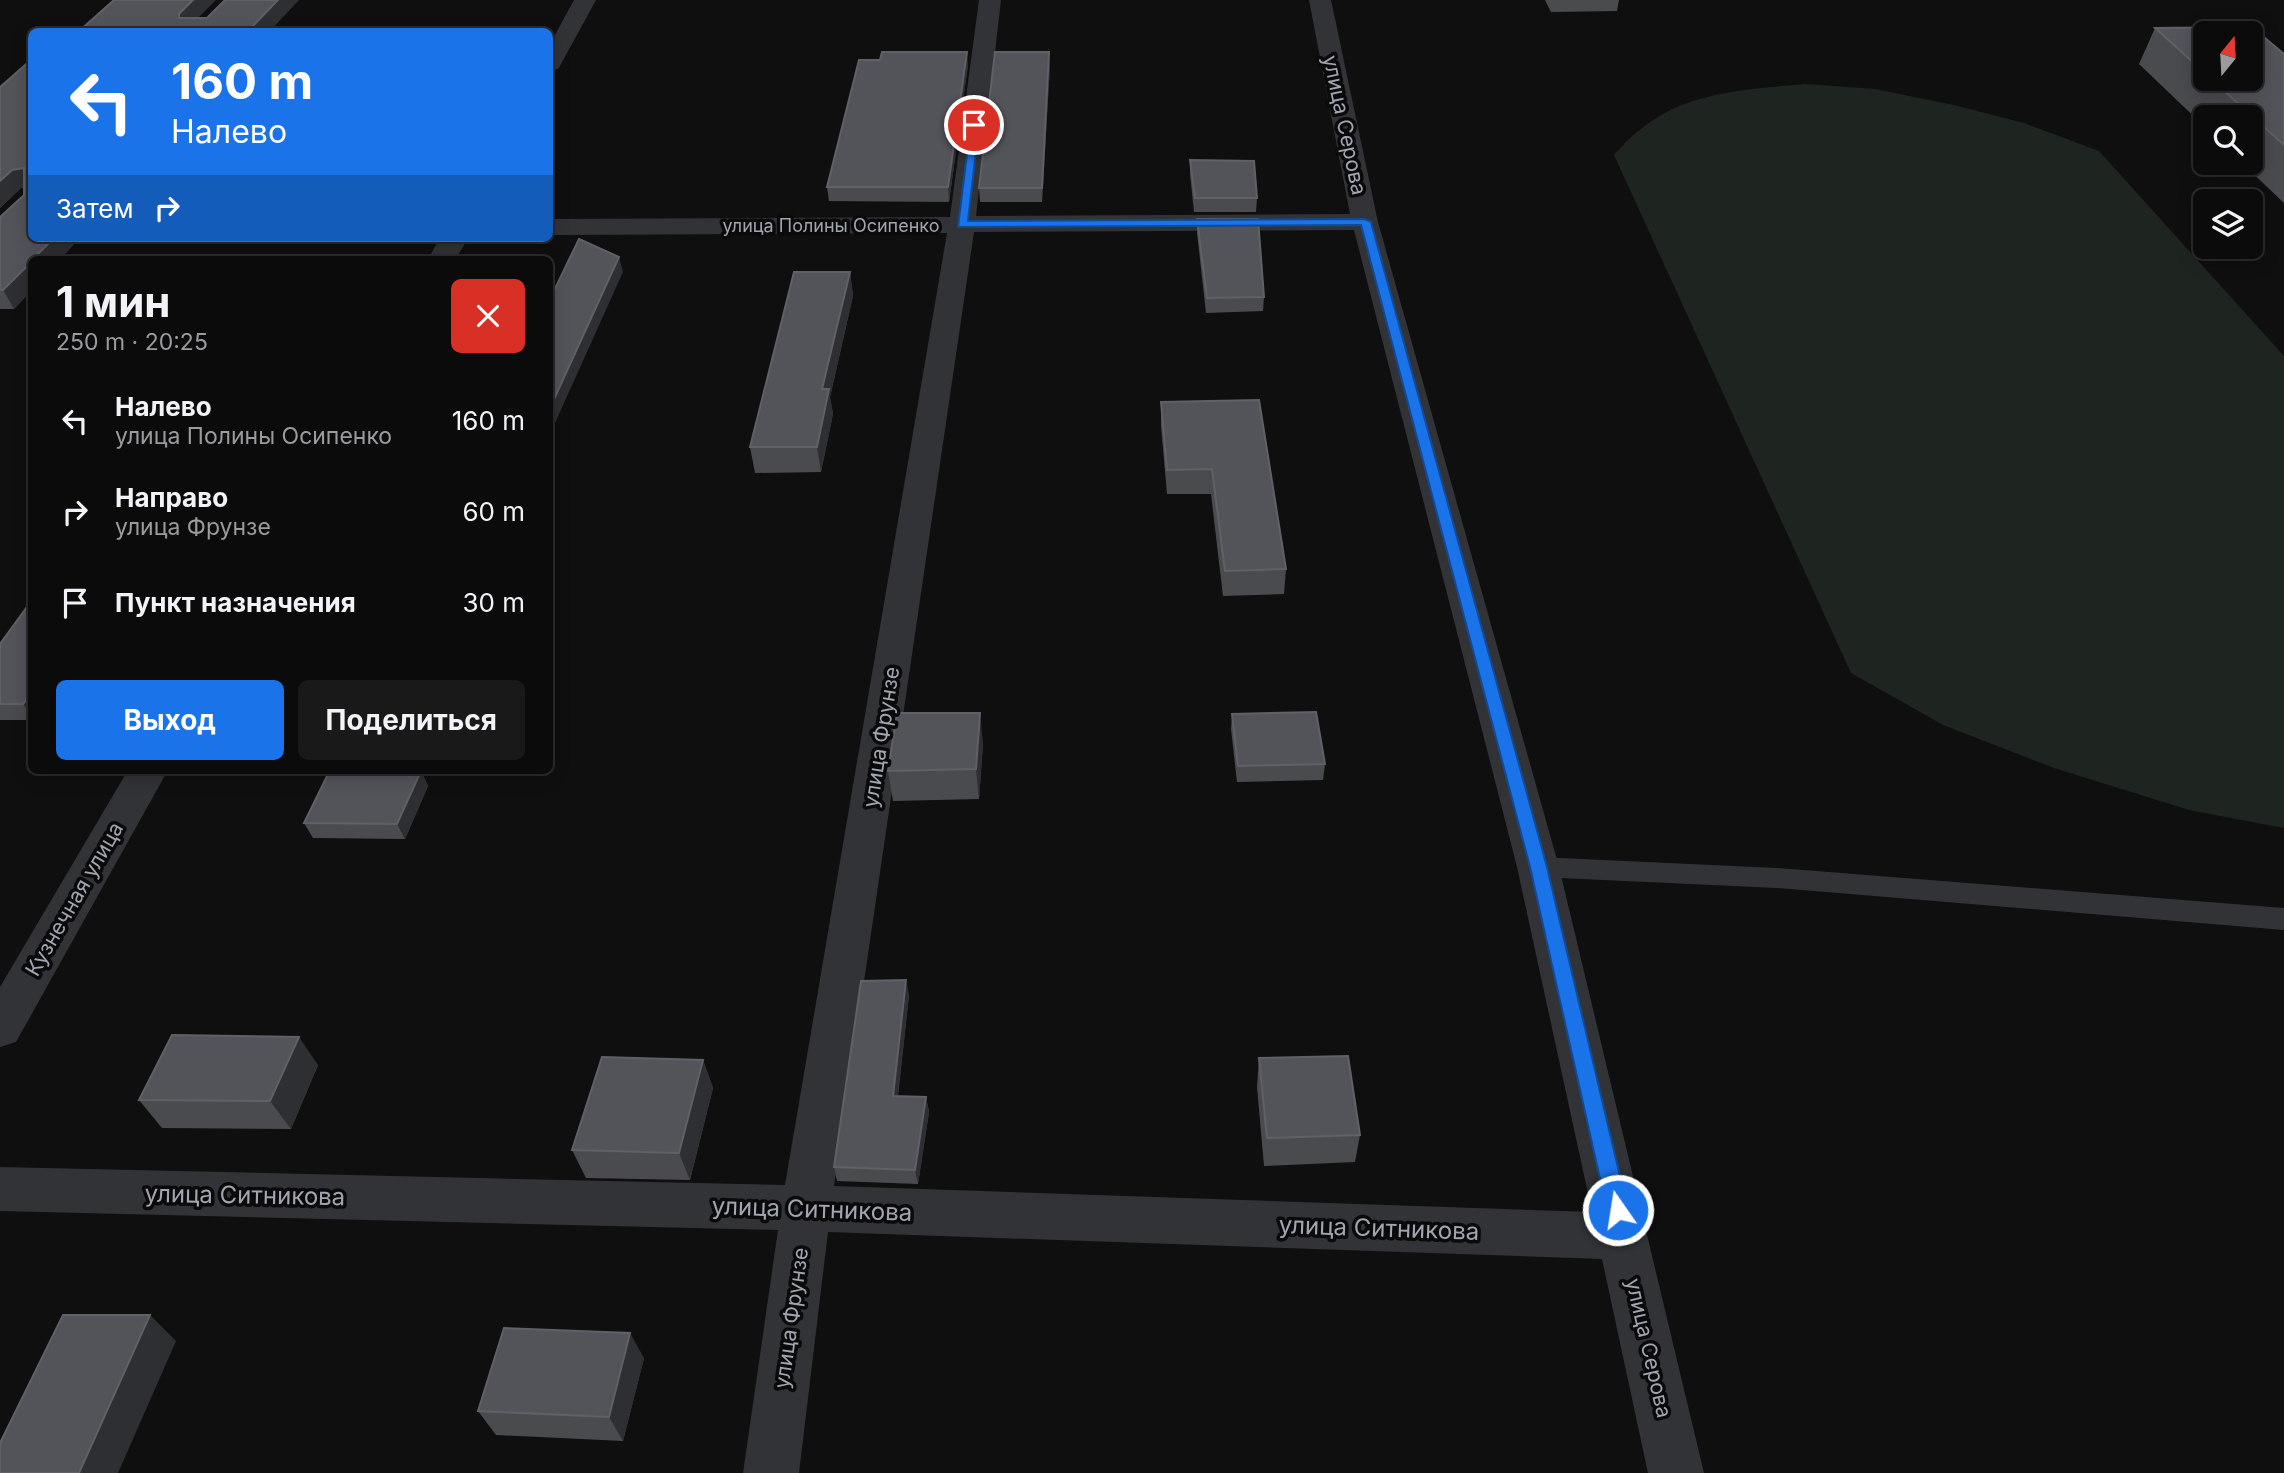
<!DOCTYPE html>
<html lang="ru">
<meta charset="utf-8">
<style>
:root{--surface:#0b0b0c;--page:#19191a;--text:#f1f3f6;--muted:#9a9b9d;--line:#2b2b2d;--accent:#1a73e8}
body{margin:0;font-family:Inter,sans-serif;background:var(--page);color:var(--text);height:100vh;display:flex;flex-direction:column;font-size:26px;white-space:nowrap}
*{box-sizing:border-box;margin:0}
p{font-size:23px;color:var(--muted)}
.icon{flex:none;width:38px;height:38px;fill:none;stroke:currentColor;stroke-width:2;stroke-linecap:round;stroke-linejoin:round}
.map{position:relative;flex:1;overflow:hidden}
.sheet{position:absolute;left:28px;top:256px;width:525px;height:518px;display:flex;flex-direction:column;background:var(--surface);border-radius:10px;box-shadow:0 4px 18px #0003,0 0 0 2px var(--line)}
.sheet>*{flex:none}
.top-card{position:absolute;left:28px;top:28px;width:525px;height:214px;border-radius:10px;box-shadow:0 4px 18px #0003,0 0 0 2px var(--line);background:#1a73e8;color:#fff;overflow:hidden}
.needle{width:46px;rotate:18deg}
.controls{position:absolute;left:2193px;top:21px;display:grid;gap:14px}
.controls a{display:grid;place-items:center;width:70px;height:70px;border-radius:10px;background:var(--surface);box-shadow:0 4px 18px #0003,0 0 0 2px var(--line);font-size:35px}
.pin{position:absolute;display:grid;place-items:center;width:60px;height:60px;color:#fff;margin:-30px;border:4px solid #fff;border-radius:50%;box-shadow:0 2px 7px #0007}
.me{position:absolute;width:77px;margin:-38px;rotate:347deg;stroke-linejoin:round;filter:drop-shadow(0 0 5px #0008)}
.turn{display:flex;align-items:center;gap:24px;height:147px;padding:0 28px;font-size:32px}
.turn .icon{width:91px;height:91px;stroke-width:2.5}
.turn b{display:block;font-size:49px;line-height:60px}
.then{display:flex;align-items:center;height:66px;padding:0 28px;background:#0003;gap:14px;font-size:26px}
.round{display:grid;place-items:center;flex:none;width:74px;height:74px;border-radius:10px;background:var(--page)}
.head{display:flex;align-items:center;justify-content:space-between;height:119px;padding:0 28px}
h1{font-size:42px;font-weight:700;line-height:52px}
.button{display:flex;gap:14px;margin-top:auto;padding:14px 28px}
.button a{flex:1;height:80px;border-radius:10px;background:var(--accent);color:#fff;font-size:28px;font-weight:700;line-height:80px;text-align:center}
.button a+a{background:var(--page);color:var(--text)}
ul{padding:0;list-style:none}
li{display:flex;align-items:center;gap:21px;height:91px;padding:0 28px}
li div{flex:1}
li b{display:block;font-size:26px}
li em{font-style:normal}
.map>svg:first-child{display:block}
.green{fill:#1e241f}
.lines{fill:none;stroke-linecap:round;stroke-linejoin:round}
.lane{fill:#323337;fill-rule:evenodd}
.street{fill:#323337;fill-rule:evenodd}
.wall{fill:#4a4b4f;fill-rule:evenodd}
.shaded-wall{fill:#2e2f32}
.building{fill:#53545a;stroke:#5f6167;stroke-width:2}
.route{fill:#1a73e8;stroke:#114b97;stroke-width:2}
.labels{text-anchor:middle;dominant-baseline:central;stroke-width:7;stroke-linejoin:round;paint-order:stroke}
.far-street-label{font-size:18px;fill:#a1a5b0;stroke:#0a0a0b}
.street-label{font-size:21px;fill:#a1a5b0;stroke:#0a0a0b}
.near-street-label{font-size:24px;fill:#a1a5b0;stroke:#0a0a0b}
</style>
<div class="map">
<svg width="2284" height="1473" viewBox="0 0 2284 1473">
<rect width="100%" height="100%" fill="#0f0f10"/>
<path class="green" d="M1805,84l70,5 79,16 70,18 75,28 185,205v472l-95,-18 -135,-42 -111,-43 -92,-52 -237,-518c8,-9 17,-19 27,-26 45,-38 109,-40 164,-45z"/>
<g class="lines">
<polygon class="lane" points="1538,857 1777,868 2284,908 2284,930 1777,888 1538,877 1529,874 1525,867 1529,860"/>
<g class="street">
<polygon points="574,0 596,0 561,64 558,69 550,71 550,44"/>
<path d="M979,0h22l-25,216 374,-2 -41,-214h22l47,222 181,645 145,606h-56l-46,-214 -774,-27 -29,241h-56l35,-243 -778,-19v-44l785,18 162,-952 -397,2v-16l400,-2zM1354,230l163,637 75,345 -758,-26 140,-954z"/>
<polygon points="440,238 468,238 456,259 428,259"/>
<polygon points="128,770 168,770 16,1042 0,1047 0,987"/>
</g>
</g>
<g class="wall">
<polygon points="1545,0 1619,0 1617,11 1551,12"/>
<path d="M2252,27l32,27v149l-42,-40h8v-46h-45v10l-66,-63 16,-36zM2205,33h45v46h-45z"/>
<polygon points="32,59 32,238 80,238 60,259 32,259 32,290 14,309 0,309 0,217 24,195 24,188 21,188 0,208 0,87"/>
<polygon points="968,65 949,202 829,201 827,187"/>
<polygon points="1050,65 1042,202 980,202 979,188"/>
<polygon points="1190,160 1257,198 1256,212 1194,212 1190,174"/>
<polygon points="1197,219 1264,297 1263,311 1206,313 1197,233"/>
<polygon points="850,272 853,296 830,397 833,414 821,472 755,473 750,447"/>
<polygon points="1259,400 1286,569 1284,594 1223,596 1211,494 1167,494 1161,426 1161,402"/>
<polygon points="32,600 32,720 0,720 0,644"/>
<polygon points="1232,714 1325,764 1323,780 1237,782 1231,729"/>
<polygon points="983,743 979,799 893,801 888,771"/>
<polygon points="421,771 428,786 405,839 313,838 304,823"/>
<polygon points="909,995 898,1096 926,1097 929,1112 918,1184 837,1181 834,1167"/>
<polygon points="1259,1058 1360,1135 1355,1162 1264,1166 1257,1087"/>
<polygon points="703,1060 713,1088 690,1180 586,1178 572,1150"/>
<polygon points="318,1065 291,1129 162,1128 139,1100"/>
<polygon points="644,1358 623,1441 496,1435 478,1411"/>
</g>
<g class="shaded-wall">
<polygon points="193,0 216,0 186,30 179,18 179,14"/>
<polygon points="278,0 299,0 269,32 247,32"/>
<polygon points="967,52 968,65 949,202 948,187"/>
<polygon points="1049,52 1050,65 1042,202 1042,188"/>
<polygon points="24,168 32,186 21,188 0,208 0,181 12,170"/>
<polygon points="54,238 80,238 60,259 33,259"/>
<polygon points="619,257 623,272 550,434 550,408"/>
<polygon points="32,261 32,290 14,309 3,290"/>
<polygon points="850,272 853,296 830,397 833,414 821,472 817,447 822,389"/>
<polygon points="32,693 32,716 23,704"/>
<polygon points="980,713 983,743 979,799 976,769"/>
<polygon points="421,771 428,786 405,839 397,824"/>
<polygon points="906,980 909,995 896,1111 893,1096"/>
<polygon points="299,1037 318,1065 291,1129 270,1101"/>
<polygon points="703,1060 713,1088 690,1180 679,1153"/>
<polygon points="926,1097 929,1112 918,1184 915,1170"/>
<polygon points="150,1315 176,1341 118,1473 79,1473"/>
<polygon points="630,1333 644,1358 623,1441 609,1417"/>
</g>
<g class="building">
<polygon points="114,0 193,0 179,14 179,18 207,18 225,0 278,0 247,32 78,32"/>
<polygon points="2252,27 2284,54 2284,145 2211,79 2250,79 2250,33 2205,33 2205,73 2155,28"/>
<polygon points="882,52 967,52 948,187 827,187 859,60 880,60"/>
<polygon points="995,52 1049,52 1042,188 979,188"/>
<polygon points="32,59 32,238 54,238 33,259 32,259 32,261 3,290 0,290 0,217 24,195 24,168 12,170 0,181 0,87"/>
<polygon points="1190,160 1254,161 1257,198 1195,198"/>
<polygon points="1197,219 1258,219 1264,297 1207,298"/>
<polygon points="579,239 619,257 550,408 550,299"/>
<polygon points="794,272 850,272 822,389 829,389 817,447 750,447"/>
<polygon points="1259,400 1286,569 1225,571 1212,469 1167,470 1161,402"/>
<polygon points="32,600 32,693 23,704 0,704 0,644"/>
<polygon points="1316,712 1325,764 1238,766 1232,714"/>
<polygon points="897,713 980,713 976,769 888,771"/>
<polygon points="330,770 384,770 421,771 397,824 304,823"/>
<polygon points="906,980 893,1096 926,1097 915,1170 834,1167 861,981"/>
<polygon points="172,1035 299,1037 270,1101 139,1100"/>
<polygon points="1348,1056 1360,1135 1267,1138 1259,1058"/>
<polygon points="602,1057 703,1060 679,1153 572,1150"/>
<polygon points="63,1315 150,1315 79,1473 0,1473 0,1443"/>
<polygon points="504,1328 630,1333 609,1417 478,1411"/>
</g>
<polygon class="route" points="971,122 979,125 968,221 1365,219 1371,222 1547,867 1628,1210 1625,1216 1618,1219 1610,1216 1607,1210 1530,867 1361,225 958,227"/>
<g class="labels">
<g class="far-street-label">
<text x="831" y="225">улица Полины Осипенко</text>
</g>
<g class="street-label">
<text transform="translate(1345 125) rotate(78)">улица Серова</text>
<text transform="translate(881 737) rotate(-81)">улица Фрунзе</text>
<text transform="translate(74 899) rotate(-60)">Кузнечная улица</text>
<text transform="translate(791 1318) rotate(-82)">улица Фрунзе</text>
<text transform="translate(1649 1348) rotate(77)">улица Серова</text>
</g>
<g class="near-street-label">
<text transform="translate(245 1195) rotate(1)">улица Ситникова</text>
<text transform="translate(812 1209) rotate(2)">улица Ситникова</text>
<text transform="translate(1379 1228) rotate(2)">улица Ситникова</text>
</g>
</g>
</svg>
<div class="controls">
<a><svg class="needle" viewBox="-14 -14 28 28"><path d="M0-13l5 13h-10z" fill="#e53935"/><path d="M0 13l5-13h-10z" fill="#9a9b9d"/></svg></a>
<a><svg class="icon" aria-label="search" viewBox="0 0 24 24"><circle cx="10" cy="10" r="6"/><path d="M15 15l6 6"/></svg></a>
<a><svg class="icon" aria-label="layers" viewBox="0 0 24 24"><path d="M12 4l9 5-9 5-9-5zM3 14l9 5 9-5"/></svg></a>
</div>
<div class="pin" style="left:974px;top:125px;background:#d93025"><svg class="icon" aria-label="arrive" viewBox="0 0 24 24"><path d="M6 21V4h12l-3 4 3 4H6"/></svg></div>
<svg class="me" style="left:1618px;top:1210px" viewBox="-20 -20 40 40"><circle r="17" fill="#1a73e8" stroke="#fff" stroke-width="3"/><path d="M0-11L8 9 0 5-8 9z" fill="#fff"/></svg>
<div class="top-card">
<div class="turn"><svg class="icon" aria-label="left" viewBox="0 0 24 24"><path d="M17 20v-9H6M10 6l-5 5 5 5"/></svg><div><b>160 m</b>Налево</div></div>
<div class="then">Затем<svg class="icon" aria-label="right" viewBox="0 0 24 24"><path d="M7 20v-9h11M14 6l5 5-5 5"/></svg></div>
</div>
<section class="sheet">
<div class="head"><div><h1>1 мин</h1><p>250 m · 20:25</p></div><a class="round" style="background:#d93025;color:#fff"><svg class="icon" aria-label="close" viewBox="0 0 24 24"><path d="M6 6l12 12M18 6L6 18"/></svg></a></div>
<ul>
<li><svg class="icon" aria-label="left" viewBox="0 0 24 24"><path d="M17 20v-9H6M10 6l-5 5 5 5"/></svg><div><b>Налево</b><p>улица Полины Осипенко</p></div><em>160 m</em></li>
<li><svg class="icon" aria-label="right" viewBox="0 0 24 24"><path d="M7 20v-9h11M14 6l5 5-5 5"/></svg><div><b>Направо</b><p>улица Фрунзе</p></div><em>60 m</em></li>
<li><svg class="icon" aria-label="arrive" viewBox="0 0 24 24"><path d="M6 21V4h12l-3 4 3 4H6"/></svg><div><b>Пункт назначения</b></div><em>30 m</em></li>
</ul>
<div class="button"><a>Выход</a><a>Поделиться</a></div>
</section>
</div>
